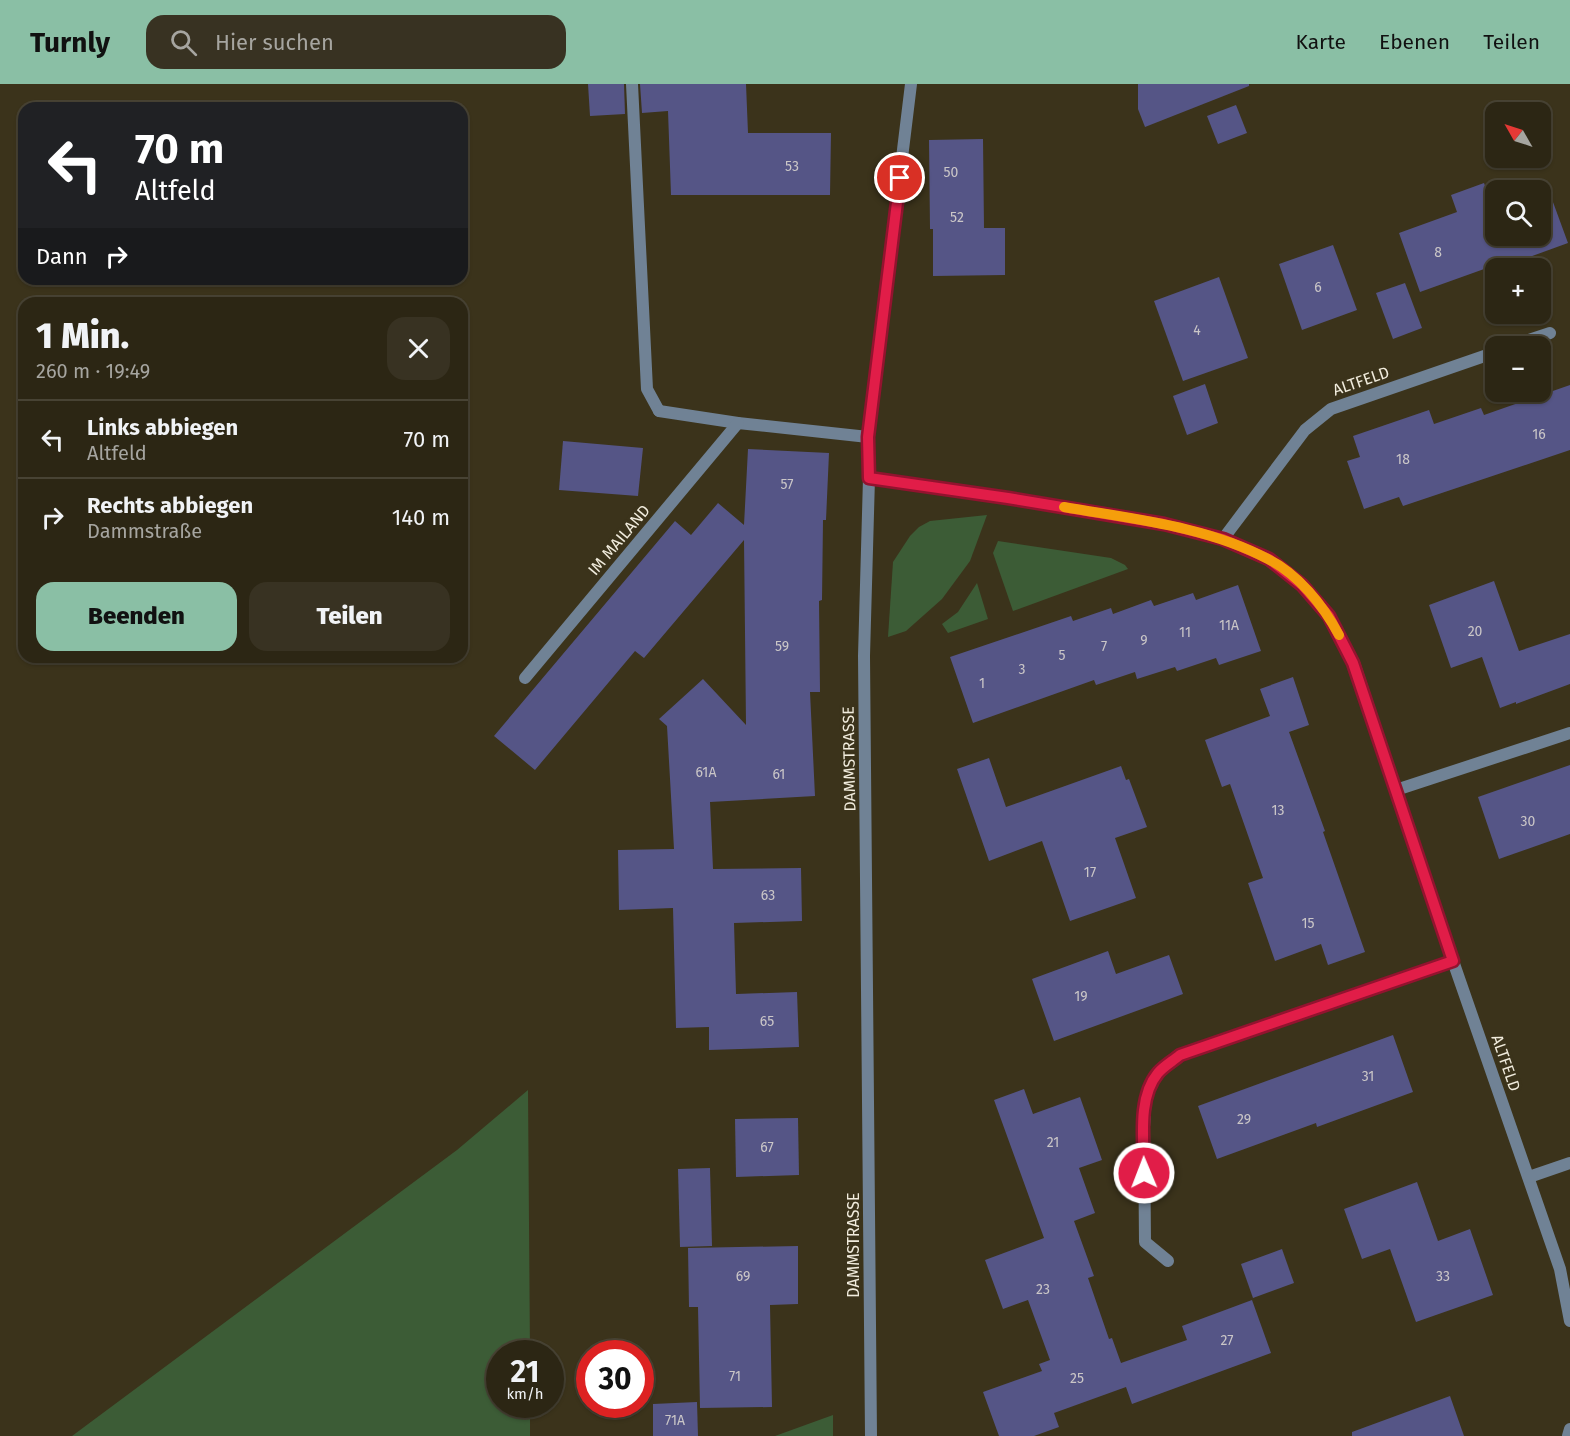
<!DOCTYPE html>
<html lang="de">
<meta charset="utf-8">
<style>
:root{--surface:#2c2614;--page:#383222;--text:#f1f3f6;--muted:#a6a5a0;--line:#484334;--accent:#8abfa5}
body{margin:0;font-family:"Fira Sans",sans-serif;background:var(--page);color:var(--text);height:100vh;display:flex;flex-direction:column;font-size:22px;white-space:nowrap}
*{box-sizing:border-box;margin:0}
p{font-size:20px;color:var(--muted)}
.icon{flex:none;width:33px;height:33px;fill:none;stroke:currentColor;stroke-width:2;stroke-linecap:round;stroke-linejoin:round}
.map{position:relative;flex:1;overflow:hidden}
.sheet{position:absolute;left:18px;top:213px;width:450px;height:366px;display:flex;flex-direction:column;background:var(--surface);border-radius:18px;box-shadow:0 2px 4px #0004,0 0 0 2px var(--line)}
.sheet>*{flex:none}
.banner{position:absolute;left:18px;top:18px;width:450px;height:183px;border-radius:18px;box-shadow:0 2px 4px #0004,0 0 0 2px var(--line);background:#202124;color:#fff;overflow:hidden}
.needle{width:39px;rotate:309deg}
.tools{position:absolute;left:1485px;top:18px;display:grid;gap:12px}
.tools a{display:grid;place-items:center;width:66px;height:66px;border-radius:12px;background:var(--surface);box-shadow:0 2px 4px #0004,0 0 0 2px var(--line);font-size:30px}
.speed{position:absolute;left:486px;top:1256px;display:flex;gap:12px;font-size:30px;font-weight:700;text-align:center}
.speed>*{display:grid;place-content:center;width:78px;height:78px;border-radius:50%;background:var(--surface);box-shadow:0 2px 4px #0004,0 0 0 2px var(--line);line-height:1}
.speed small{font-size:15px;font-weight:400}
.speed .limit{border:9px solid #d22;background:#fff;color:#111}
.pin{position:absolute;display:grid;place-items:center;width:51px;height:51px;color:#fff;margin:-26px;border:3px solid #fff;border-radius:50%;box-shadow:0 2px 6px #0007}
.me{position:absolute;width:66px;margin:-33px;rotate:359deg;stroke-linejoin:round;filter:drop-shadow(0 0 4px #0008)}
.turn{display:flex;align-items:center;gap:21px;height:126px;padding:0 18px;font-size:27px}
.turn .icon{width:78px;height:78px;stroke-width:2.5}
.turn b{display:block;font-size:42px;line-height:51px}
.then{display:flex;align-items:center;height:57px;padding:0 18px;background:#0003;gap:12px;font-size:22px}
.round{display:grid;place-items:center;flex:none;width:63px;height:63px;border-radius:18px;background:var(--page)}
.summary{display:flex;align-items:center;justify-content:space-between;height:102px;padding:0 18px}
h1{font-size:36px;font-weight:800;line-height:45px}
.action{display:flex;gap:12px;margin-top:auto;padding:12px 18px}
.action a{flex:1;height:69px;border-radius:18px;background:var(--accent);color:#111;font-size:24px;font-weight:800;line-height:69px;text-align:center}
.action a+a{background:var(--page);color:var(--text)}
ul{padding:0;list-style:none}
li{display:flex;align-items:center;gap:18px;height:78px;padding:0 18px;border-top:2px solid var(--line)}
li div{flex:1}
li b{display:block;font-size:22px}
li em{font-style:normal}
header{display:flex;align-items:center;gap:36px;box-sizing:border-box;height:84px;padding:0 30px;background:var(--accent);color:#111}
header strong{font-size:28px}
nav{display:flex;gap:33px;margin-inline-start:auto;font-size:21px}
.search{width:420px;height:54px;background:var(--page);display:flex;align-items:center;gap:15px;box-sizing:border-box;padding:0 21px;border-radius:18px;color:var(--muted);font-size:22px}
.map>svg:first-child{display:block}
.green{fill:#3c5c36}
.building{fill:#555586}
.lines{fill:none;stroke-linecap:round;stroke-linejoin:round}
.service{stroke:#708295;stroke-width:12}
.minor{stroke:#708295;stroke-width:12}
.route-casing{stroke:#92132f;stroke-width:15}
.route{stroke:#e11d48;stroke-width:10}
.slow{stroke:#f59e0b;stroke-width:10}
.labels{text-anchor:middle;dominant-baseline:central;stroke-width:6;stroke-linejoin:round;paint-order:stroke}
.number-label{font-size:14px;fill:#cac6c7}
.street-label{font-size:16px;fill:#f1ecdd;stroke:#3b331b}
</style>
<header>
<strong>Turnly</strong>
<div class="search"><svg class="icon" aria-label="search" viewBox="0 0 24 24"><circle cx="10" cy="10" r="6"/><path d="M15 15l6 6"/></svg>Hier suchen</div>
<nav><a>Karte</a><a>Ebenen</a><a>Teilen</a></nav>
</header>
<div class="map">
<svg width="1570" height="1352" viewBox="0 0 1570 1352">
<rect width="100%" height="100%" fill="#3b331b"/>
<g class="green">
<polygon points="987,431 970,477 942,515 906,547 888,553 893,478 910,452 919,443 930,437"/>
<polygon points="998,457 1111,474 1125,481 1128,485 1013,527 993,469"/>
<polygon points="977,499 988,535 948,549 942,540 958,528"/>
<polygon points="528,1006 530,1269 500,1269 500,1320 530,1320 530,1352 72,1352 457,1066"/>
<polygon points="833,1331 833,1352 775,1352"/>
</g>
<g class="building">
<polygon points="588,0 624,0 625,30 590,32"/>
<polygon points="640,0 746,0 748,49 831,49 830,111 671,111 668,27 642,29"/>
<polygon points="1138,0 1249,0 1249,2 1145,43 1138,25"/>
<polygon points="1236,21 1247,49 1218,60 1207,32"/>
<polygon points="983,55 984,144 1005,144 1005,191 933,192 933,145 930,145 929,56"/>
<polygon points="1484,99 1491,118 1496,117 1496,152 1540,152 1540,106 1524,106 1546,99 1568,159 1513,179 1512,175 1420,208 1399,149 1457,128 1451,111"/>
<polygon points="1333,161 1357,226 1302,246 1279,180"/>
<polygon points="1219,193 1248,274 1183,297 1154,217"/>
<polygon points="1405,199 1422,244 1393,255 1376,209"/>
<polygon points="1205,300 1218,339 1187,351 1173,312"/>
<polygon points="1570,301 1570,366 1403,422 1399,413 1364,425 1347,377 1360,373 1353,352 1429,326 1434,340 1481,324 1484,331"/>
<polygon points="563,357 643,364 638,412 559,406"/>
<polygon points="748,365 829,369 826,436 823,436 822,516 819,517 820,608 810,608 815,712 710,718 713,785 801,784 802,837 734,839 736,910 797,908 799,963 709,966 709,943 676,944 673,824 619,826 618,766 674,765 667,642 659,635 703,595 746,641 744,456 644,574 635,567 535,686 494,652 675,437 691,451 718,419 744,441"/>
<polygon points="1494,497 1519,567 1570,550 1570,600 1516,620 1516,618 1500,624 1482,573 1451,584 1429,521"/>
<polygon points="1238,501 1261,567 1219,581 1216,574 1177,587 1175,583 1137,595 1135,588 1096,601 1094,596 973,639 950,573 1071,532 1073,537 1111,524 1113,530 1151,516 1154,522 1193,509 1196,516"/>
<polygon points="1293,593 1309,641 1289,648 1325,747 1323,748 1365,868 1328,881 1321,860 1275,877 1248,799 1263,794 1230,700 1222,703 1205,656 1270,632 1260,605"/>
<polygon points="989,674 1006,723 1121,682 1126,696 1129,695 1147,743 1115,754 1136,814 1070,837 1042,757 989,777 957,685"/>
<polygon points="1570,681 1570,750 1499,775 1478,713"/>
<polygon points="1108,867 1116,890 1169,871 1183,910 1054,957 1032,895"/>
<polygon points="1393,951 1413,1008 1317,1043 1316,1039 1217,1075 1198,1022"/>
<polygon points="1024,1005 1033,1030 1080,1013 1102,1076 1079,1084 1095,1129 1074,1137 1094,1192 1088,1194 1109,1255 1112,1254 1121,1279 1187,1256 1182,1242 1252,1216 1271,1269 1132,1320 1126,1303 1054,1329 1059,1343 1034,1352 999,1352 983,1308 1042,1287 1039,1280 1050,1276 1028,1216 1003,1225 985,1176 1044,1154 994,1016"/>
<polygon points="798,1034 799,1091 736,1093 735,1035"/>
<polygon points="710,1084 712,1162 680,1163 678,1085"/>
<polygon points="1417,1098 1438,1157 1470,1145 1493,1211 1416,1238 1390,1165 1362,1175 1344,1125"/>
<polygon points="798,1162 798,1220 770,1221 772,1323 700,1324 698,1223 689,1223 688,1164"/>
<polygon points="1282,1165 1294,1199 1253,1214 1241,1180"/>
<polygon points="1450,1312 1464,1352 1352,1352 1352,1348"/>
<polygon points="697,1318 698,1352 653,1352 653,1320"/>
</g>
<g class="lines">
<polyline class="service" points="632,0 647,305 659,327"/>
<g class="minor">
<polyline points="1511,262 1550,249"/>
<polyline points="659,327 738,339 868,353"/>
<polyline points="869,394 1008,414 1164,440 1223,455 1269,475 1302,501 1329,532 1354,579 1453,877 1560,1185 1570,1237"/>
<polyline points="1223,455 1305,346 1331,325 1496,268"/>
<polyline points="525,594 738,339"/>
<polyline points="1396,706 1570,649"/>
<polyline points="1529,1093 1570,1079"/>
<polyline points="1168,1177 1145,1158 1144,1043 1146,1011 1158,989 1180,971 1453,877"/>
<polyline points="871,1352 864,572 869,394 868,353 911,0"/>
<polyline points="1568,1352 1570,1345"/>
</g>
</g>
<g class="lines">
<defs>
<path id="route" d="M900,94l-32,259 1,41 139,20 156,26 59,15 46,20 33,26 27,31 24,47 100,298 -273,94c-7,6 -16,11 -22,18 -21,25 -14,69 -14,100"/>
</defs>
<use href="#route" class="route-casing"/>
<use href="#route" class="route"/>
<path class="slow" d="M1064,423c68,12 142,19 204,52 30,15 55,46 71,76"/>
</g>
<g class="labels">
<g class="number-label">
<text x="792" y="82">53</text>
<text x="951" y="88">50</text>
<text x="957" y="133">52</text>
<text x="1438" y="168">8</text>
<text x="1318" y="203">6</text>
<text x="1197" y="246">4</text>
<text x="1539" y="350">16</text>
<text x="1403" y="375">18</text>
<text x="787" y="400">57</text>
<text x="1229" y="541">11A</text>
<text x="1475" y="547">20</text>
<text x="1185" y="548">11</text>
<text x="1144" y="556">9</text>
<text x="782" y="562">59</text>
<text x="1104" y="562">7</text>
<text x="1062" y="571">5</text>
<text x="1022" y="585">3</text>
<text x="982" y="599">1</text>
<text x="706" y="688">61A</text>
<text x="779" y="690">61</text>
<text x="1278" y="726">13</text>
<text x="1528" y="737">30</text>
<text x="1090" y="788">17</text>
<text x="768" y="811">63</text>
<text x="1308" y="839">15</text>
<text x="1081" y="912">19</text>
<text x="767" y="937">65</text>
<text x="1368" y="992">31</text>
<text x="1244" y="1035">29</text>
<text x="1053" y="1058">21</text>
<text x="767" y="1063">67</text>
<text x="743" y="1192">69</text>
<text x="1443" y="1192">33</text>
<text x="1043" y="1205">23</text>
<text x="1227" y="1256">27</text>
<text x="735" y="1292">71</text>
<text x="1077" y="1294">25</text>
<text x="675" y="1336">71A</text>
</g>
<g class="street-label">
<text transform="translate(1361 297) rotate(-19)">ALTFELD</text>
<text transform="translate(619 456) rotate(-50)">IM MAILAND</text>
<text transform="translate(849 675) rotate(-91)">DAMMSTRASSE</text>
<text transform="translate(1506 979) rotate(71)">ALTFELD</text>
<text transform="translate(853 1161) rotate(-90)">DAMMSTRASSE</text>
</g>
</g>
</svg>
<div class="tools">
<a><svg class="needle" viewBox="-14 -14 28 28"><path d="M0-13l5 13h-10z" fill="#e53935"/><path d="M0 13l5-13h-10z" fill="#a6a5a0"/></svg></a>
<a><svg class="icon" aria-label="search" viewBox="0 0 24 24"><circle cx="10" cy="10" r="6"/><path d="M15 15l6 6"/></svg></a>
<a>+</a>
<a>−</a>
</div>
<div class="speed"><div>21<small>km/h</small></div><div class="limit">30</div></div>
<div class="pin" style="left:900px;top:94px;background:#d93025"><svg class="icon" aria-label="arrive" viewBox="0 0 24 24"><path d="M6 21V4h12l-3 4 3 4H6"/></svg></div>
<svg class="me" style="left:1144px;top:1089px" viewBox="-20 -20 40 40"><circle r="17" fill="#e11d48" stroke="#fff" stroke-width="3"/><path d="M0-11L8 9 0 5-8 9z" fill="#fff"/></svg>
<div class="banner">
<div class="turn"><svg class="icon" aria-label="left" viewBox="0 0 24 24"><path d="M17 20v-9H6M10 6l-5 5 5 5"/></svg><div><b>70 m</b>Altfeld</div></div>
<div class="then">Dann<svg class="icon" aria-label="right" viewBox="0 0 24 24"><path d="M7 20v-9h11M14 6l5 5-5 5"/></svg></div>
</div>
<section class="sheet">
<div class="summary"><div><h1>1 Min.</h1><p>260 m · 19:49</p></div><a class="round"><svg class="icon" aria-label="close" viewBox="0 0 24 24"><path d="M6 6l12 12M18 6L6 18"/></svg></a></div>
<ul>
<li><svg class="icon" aria-label="left" viewBox="0 0 24 24"><path d="M17 20v-9H6M10 6l-5 5 5 5"/></svg><div><b>Links abbiegen</b><p>Altfeld</p></div><em>70 m</em></li>
<li><svg class="icon" aria-label="right" viewBox="0 0 24 24"><path d="M7 20v-9h11M14 6l5 5-5 5"/></svg><div><b>Rechts abbiegen</b><p>Dammstraße</p></div><em>140 m</em></li>
</ul>
<div class="action"><a>Beenden</a><a>Teilen</a></div>
</section>
</div>
